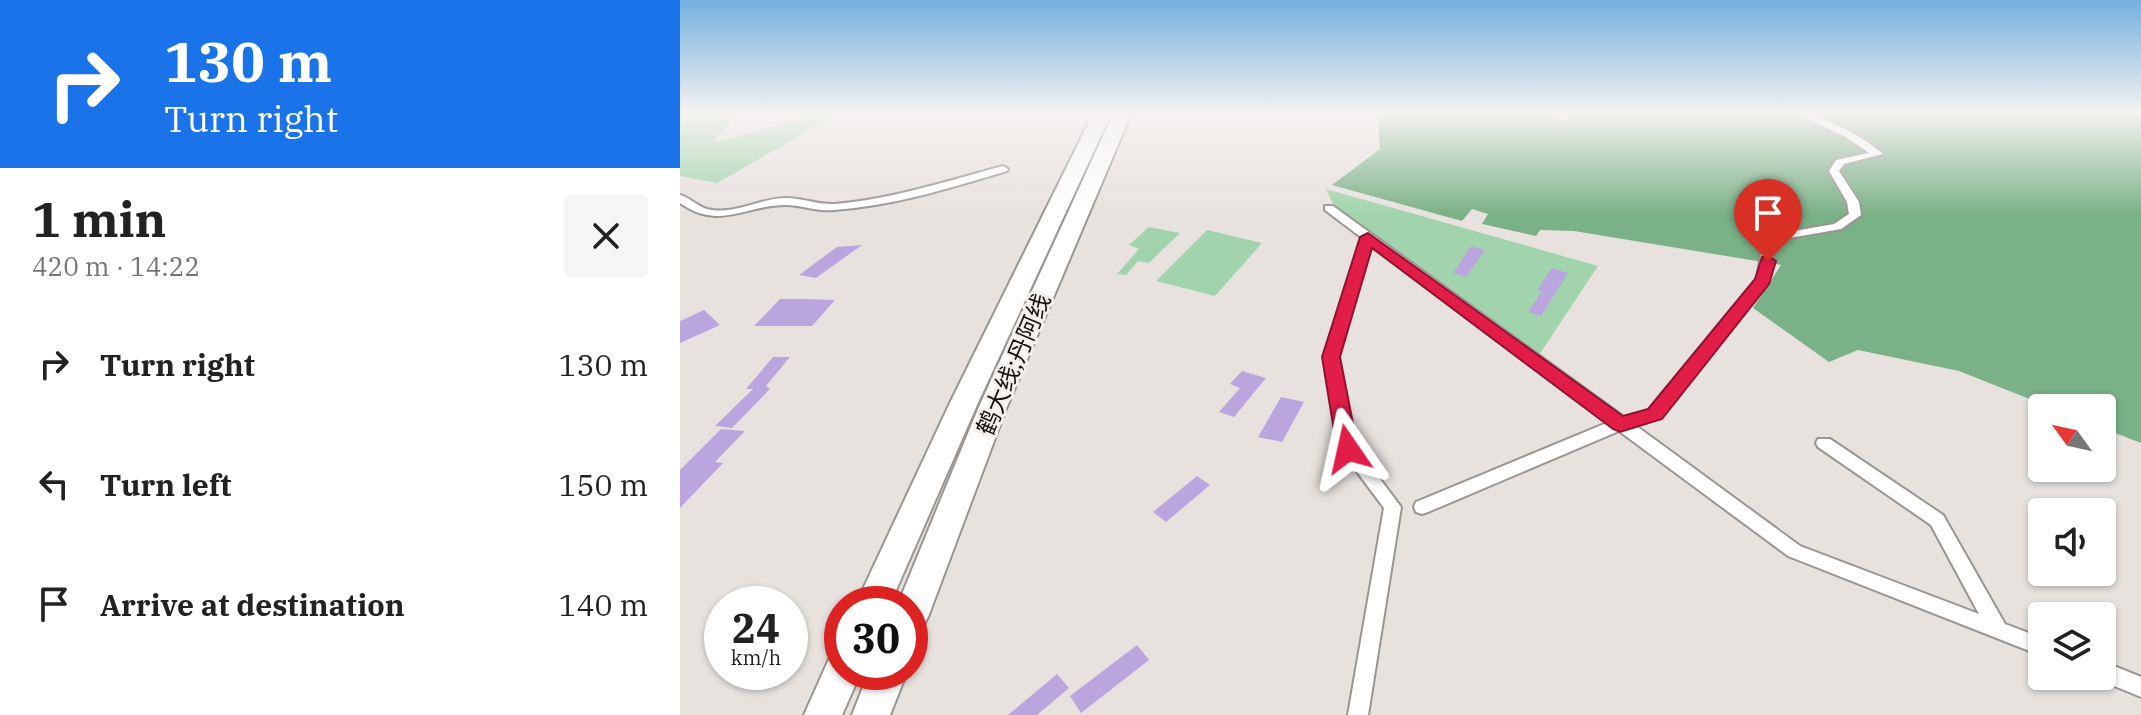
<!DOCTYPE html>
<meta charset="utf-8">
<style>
:root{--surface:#fff;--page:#f6f6f6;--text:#222;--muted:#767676}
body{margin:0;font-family:"IBM Plex Serif","Noto Sans SC",serif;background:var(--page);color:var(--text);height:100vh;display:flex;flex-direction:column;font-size:30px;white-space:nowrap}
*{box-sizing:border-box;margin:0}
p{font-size:26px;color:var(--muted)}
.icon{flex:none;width:44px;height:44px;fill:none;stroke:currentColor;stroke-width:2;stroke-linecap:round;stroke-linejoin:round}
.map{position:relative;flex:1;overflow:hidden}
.side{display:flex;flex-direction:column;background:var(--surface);width:680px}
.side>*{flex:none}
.banner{background:#1a73e8;color:#fff;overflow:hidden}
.needle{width:52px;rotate:303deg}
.tools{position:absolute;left:1348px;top:394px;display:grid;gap:16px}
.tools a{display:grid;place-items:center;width:88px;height:88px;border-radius:8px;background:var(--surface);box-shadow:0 2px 6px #0004;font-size:40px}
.speed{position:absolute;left:24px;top:586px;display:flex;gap:16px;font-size:40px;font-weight:700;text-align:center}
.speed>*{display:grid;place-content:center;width:104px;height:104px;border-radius:50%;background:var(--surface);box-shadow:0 2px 6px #0004;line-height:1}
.speed small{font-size:20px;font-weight:400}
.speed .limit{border:12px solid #d22;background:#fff;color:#111}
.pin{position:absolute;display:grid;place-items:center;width:68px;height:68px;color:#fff;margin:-82px -34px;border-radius:50% 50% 50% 0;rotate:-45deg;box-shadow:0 0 8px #0007}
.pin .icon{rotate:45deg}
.me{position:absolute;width:88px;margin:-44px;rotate:349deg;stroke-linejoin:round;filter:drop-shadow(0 0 6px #0008)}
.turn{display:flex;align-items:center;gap:28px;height:168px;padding:0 32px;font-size:36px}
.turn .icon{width:104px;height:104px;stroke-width:2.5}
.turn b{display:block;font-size:56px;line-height:68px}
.round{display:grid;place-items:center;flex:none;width:84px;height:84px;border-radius:8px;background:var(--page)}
.head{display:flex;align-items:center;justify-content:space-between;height:136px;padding:0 32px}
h1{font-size:48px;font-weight:700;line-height:60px}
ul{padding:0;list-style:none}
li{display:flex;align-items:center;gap:24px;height:120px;padding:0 32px}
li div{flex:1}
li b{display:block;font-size:30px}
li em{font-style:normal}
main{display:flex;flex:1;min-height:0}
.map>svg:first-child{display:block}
.green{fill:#a1d4ac}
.forest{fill:#7bb187}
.building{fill:#bba5df}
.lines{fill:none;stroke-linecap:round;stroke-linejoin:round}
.street-casing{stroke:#9b9592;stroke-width:4}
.highway-casing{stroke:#9b9592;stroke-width:4}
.street{fill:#fff;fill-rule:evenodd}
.highway{fill:#fff;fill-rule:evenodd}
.route{fill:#e11d48;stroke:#92132f;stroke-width:2}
.labels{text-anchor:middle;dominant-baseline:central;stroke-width:6;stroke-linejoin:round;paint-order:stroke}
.street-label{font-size:24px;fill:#141211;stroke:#f5efec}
</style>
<main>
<section class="side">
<div class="banner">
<div class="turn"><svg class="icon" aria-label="right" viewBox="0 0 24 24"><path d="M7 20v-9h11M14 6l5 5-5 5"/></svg><div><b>130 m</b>Turn right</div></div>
</div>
<div class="head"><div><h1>1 min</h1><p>420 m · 14:22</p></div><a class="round"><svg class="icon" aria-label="close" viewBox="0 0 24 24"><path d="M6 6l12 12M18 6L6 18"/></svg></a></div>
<ul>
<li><svg class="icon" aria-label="right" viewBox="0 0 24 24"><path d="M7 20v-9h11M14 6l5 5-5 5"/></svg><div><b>Turn right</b></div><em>130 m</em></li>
<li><svg class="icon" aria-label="left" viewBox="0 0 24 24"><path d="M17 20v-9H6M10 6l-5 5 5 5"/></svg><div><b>Turn left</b></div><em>150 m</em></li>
<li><svg class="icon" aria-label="arrive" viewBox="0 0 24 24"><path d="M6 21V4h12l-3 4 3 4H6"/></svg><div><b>Arrive at destination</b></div><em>140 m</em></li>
</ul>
</section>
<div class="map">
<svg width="1461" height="715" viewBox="0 0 1461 715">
<rect width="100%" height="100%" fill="#e8e2df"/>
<g class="green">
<polygon points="0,114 58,114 32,143 141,114 158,114 37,183 0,176"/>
<polygon points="646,189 918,266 857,358 654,206"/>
<polygon points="469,227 500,233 469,263 458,261 446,275 437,274 459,249 449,245"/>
<polygon points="527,230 582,243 535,296 476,281"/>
</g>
<polygon class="forest" points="697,114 1461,114 1461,443 1422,428 1422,408 1372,408 1279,371 1178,350 1149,362 1073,308 1101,265 894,231 860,230 856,236 802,224 808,214 792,209 782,221 652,185 700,149"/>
<g class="building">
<polygon points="182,245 136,278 119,275 157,247"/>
<polygon points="791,246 805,250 786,277 773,273"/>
<polygon points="872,268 888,273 861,316 848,312 862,291 857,290"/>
<polygon points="100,299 126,299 155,300 132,326 74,326"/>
<polygon points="24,310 40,325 0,343 0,321"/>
<polygon points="93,357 110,357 86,386 90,389 52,428 35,426 73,389 66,389"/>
<polygon points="562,371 586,378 554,417 539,412 560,388 550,384"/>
<polygon points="601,397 624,402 602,442 578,437"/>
<polygon points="41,429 65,431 35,462 43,463 0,508 0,470"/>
<polygon points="517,476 530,485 486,522 473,512"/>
<polygon points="457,645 469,660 401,713 390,696"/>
<polygon points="377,674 389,688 357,715 328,715"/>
</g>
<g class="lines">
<defs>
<g id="street">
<polygon points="870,114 882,114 890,118 885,121"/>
<path d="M1117,114c25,0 67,23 86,40l-39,10 -5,7 20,31 2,13 -20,14 -63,11 -4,8 -5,32 -109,138 -25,7 165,121 179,68 -48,-89 -113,-78 -2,-4 2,-4h12l113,76 62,109 37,14v18l-254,-100 -169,-125 -191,81 -6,2 -6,-2 -2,-5 2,-5 193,-80 -238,-177 -33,112 18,90 45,60 -33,208h-20l36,-207 -44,-59 -16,-92 38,-119 -37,-28v-4h8l291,211 26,-7 107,-131 5,-31 8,-13 64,-11 15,-10 -2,-12 -18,-31 7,-11 33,-7 -23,-16z"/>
<path d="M323,166l5,3 -1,2c-57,17 -114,35 -173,39 -16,2 -32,-5 -48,-5 -41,0 -66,26 -106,-2v-8c10,3 17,11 27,14 27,7 53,-11 79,-11 17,0 32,7 49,6 58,-5 112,-23 168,-38z"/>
<polygon points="1422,661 1461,677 1461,697 1415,678 1414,676 1422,676"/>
</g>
<g id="highway">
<polygon points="413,114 431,114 297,405 210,604 176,604 269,405"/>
<polygon points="433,114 451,114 326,409 248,617 242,628 230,633 230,604 218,604 298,409"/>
<polygon points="162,654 162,672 181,672 162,715 124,715 149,659"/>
<polygon points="189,672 227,672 210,715 172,715"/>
</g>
</defs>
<use href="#street" class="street-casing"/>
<use href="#highway" class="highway-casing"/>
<use href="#street" class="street"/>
<use href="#highway" class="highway"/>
</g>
<linearGradient id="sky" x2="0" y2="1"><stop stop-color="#75b0dd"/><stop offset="0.53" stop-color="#f5f2f1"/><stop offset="1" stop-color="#f5f2f1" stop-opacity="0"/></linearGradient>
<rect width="1461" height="214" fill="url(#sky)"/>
<polygon class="route" points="688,233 943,416 968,409 1075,279 1082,257 1088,256 1096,261 1089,284 982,419 940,432 933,429 692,248 660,357 678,449 675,454 660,454 657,449 642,357 680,237"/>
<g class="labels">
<g class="street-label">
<text transform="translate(333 364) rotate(-67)">鹤大线;丹阿线</text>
</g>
</g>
</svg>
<div class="tools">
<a><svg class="needle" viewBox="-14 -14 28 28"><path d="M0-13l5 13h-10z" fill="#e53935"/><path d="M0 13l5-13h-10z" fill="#767676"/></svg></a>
<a><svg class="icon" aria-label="sound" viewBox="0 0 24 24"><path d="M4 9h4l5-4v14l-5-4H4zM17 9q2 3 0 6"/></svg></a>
<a><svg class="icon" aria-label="layers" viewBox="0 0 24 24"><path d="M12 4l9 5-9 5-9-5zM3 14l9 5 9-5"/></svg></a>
</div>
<div class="speed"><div>24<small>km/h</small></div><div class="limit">30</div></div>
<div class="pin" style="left:1088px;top:261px;background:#d93025"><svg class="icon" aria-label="arrive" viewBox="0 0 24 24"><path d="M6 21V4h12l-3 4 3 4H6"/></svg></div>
<svg class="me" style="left:668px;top:449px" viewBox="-20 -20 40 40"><path d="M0-17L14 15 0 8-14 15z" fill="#e11d48" stroke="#fff" stroke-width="4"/></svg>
</div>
</main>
